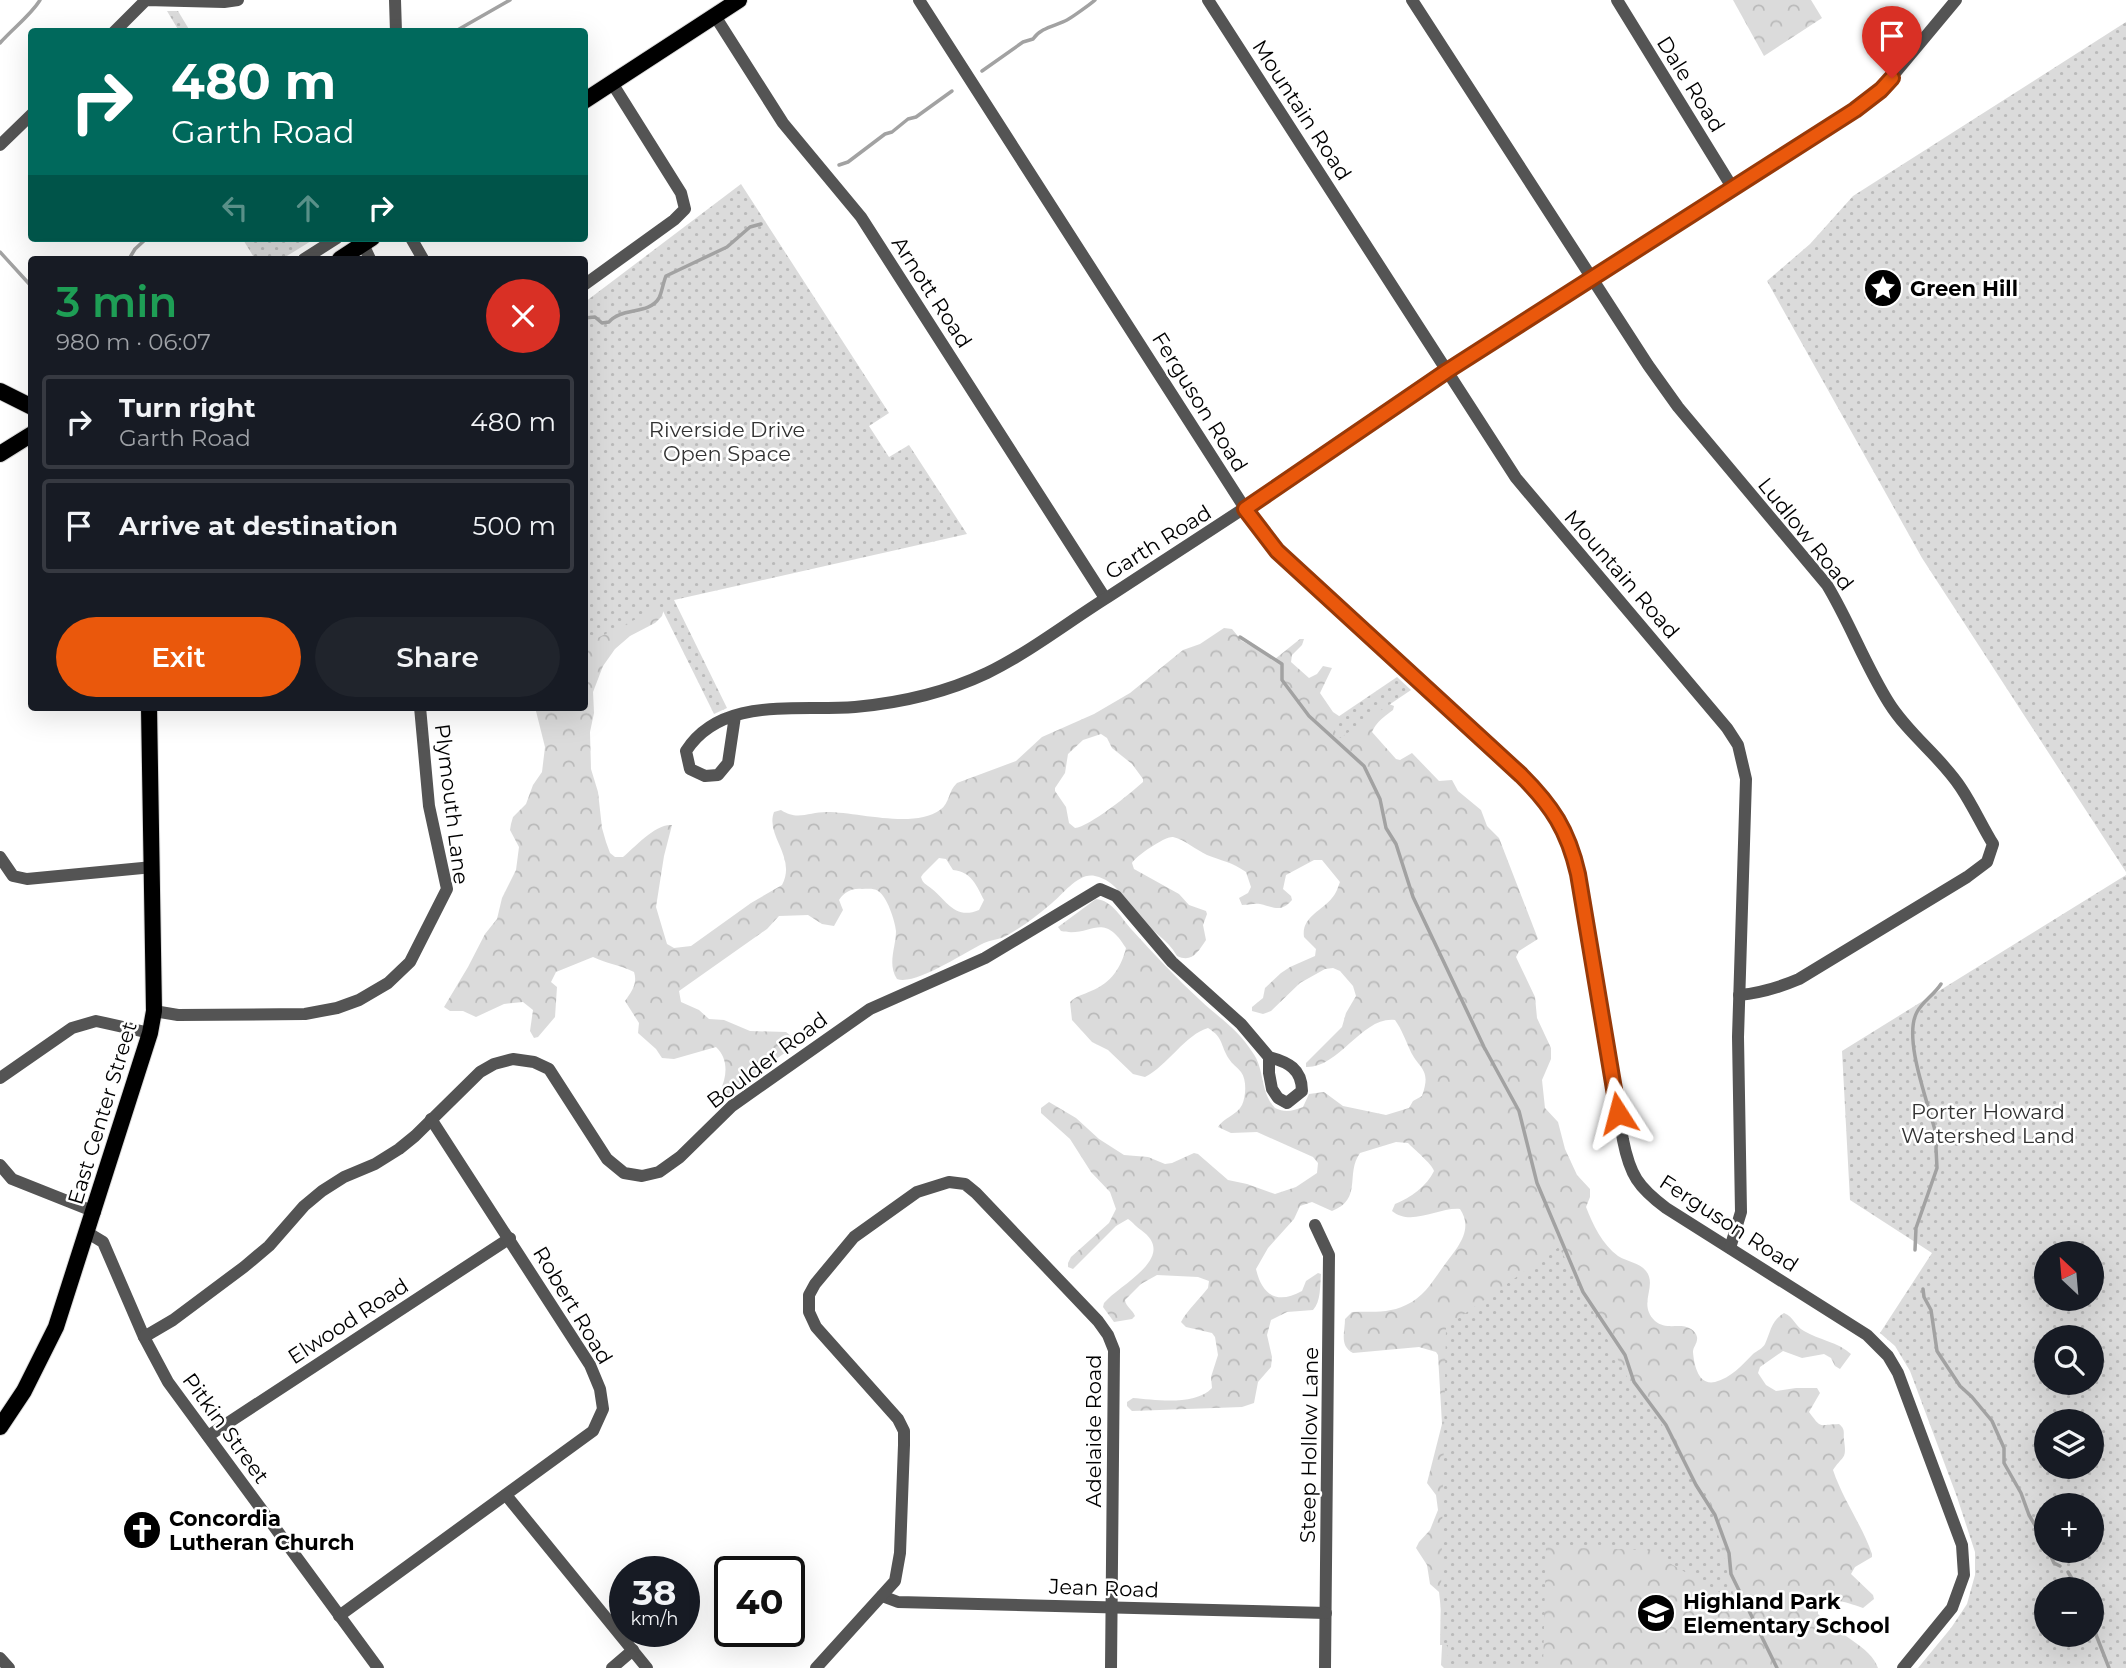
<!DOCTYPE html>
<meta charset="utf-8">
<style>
:root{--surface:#171b24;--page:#20242c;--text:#f1f3f6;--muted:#9ea1a6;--line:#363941;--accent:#ea580c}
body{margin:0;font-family:Montserrat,sans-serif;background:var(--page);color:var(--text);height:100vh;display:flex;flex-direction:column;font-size:26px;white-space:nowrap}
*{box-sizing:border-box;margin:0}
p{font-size:23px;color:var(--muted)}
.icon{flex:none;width:38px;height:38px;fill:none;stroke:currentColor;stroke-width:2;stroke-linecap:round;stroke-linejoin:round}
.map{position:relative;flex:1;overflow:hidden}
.panel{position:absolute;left:28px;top:256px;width:560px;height:455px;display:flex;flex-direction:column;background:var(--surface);border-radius:7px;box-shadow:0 7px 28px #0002}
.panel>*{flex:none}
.hud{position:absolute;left:28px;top:28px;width:560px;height:214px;border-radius:7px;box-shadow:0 7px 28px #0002;background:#00695c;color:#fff;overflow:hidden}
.needle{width:46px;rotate:334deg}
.tools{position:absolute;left:2034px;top:1241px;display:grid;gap:14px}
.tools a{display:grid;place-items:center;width:70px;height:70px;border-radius:50%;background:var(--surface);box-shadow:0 7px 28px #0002;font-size:35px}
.speed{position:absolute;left:609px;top:1556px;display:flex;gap:14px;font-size:35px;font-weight:700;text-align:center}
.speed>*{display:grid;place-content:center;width:91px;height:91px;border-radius:50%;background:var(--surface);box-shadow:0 7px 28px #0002;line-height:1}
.speed small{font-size:18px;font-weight:400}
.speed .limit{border:4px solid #111;border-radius:10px;background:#fff;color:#111}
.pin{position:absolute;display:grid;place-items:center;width:60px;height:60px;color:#fff;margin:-72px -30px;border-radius:50% 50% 50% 0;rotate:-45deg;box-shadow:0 0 7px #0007}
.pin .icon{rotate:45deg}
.me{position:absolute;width:77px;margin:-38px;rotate:351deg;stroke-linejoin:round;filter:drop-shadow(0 0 5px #0008)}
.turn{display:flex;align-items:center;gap:24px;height:147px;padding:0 28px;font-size:32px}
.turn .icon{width:91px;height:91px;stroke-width:2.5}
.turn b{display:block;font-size:49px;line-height:60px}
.lanes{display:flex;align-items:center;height:66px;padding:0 28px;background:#0003;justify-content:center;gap:35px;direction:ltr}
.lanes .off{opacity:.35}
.round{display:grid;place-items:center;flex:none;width:74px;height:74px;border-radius:37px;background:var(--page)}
.overview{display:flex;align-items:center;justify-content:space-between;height:119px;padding:0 28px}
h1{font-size:42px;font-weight:600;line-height:52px;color:#1e9e55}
.primary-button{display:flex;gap:14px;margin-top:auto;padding:14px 28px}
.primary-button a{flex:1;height:80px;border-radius:42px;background:var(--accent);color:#fff;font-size:28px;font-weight:600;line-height:80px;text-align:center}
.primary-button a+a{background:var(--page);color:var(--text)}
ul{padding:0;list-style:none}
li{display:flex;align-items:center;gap:21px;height:94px;margin:0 14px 10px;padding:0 14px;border:4px solid var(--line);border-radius:7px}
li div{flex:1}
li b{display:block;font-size:26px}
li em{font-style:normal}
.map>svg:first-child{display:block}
.forest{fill:url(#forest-crowns);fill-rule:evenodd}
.park{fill:url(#park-dots);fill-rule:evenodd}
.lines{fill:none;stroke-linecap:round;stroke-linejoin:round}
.stream{stroke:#a2a2a2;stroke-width:3.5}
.major-casing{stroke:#dbdbdb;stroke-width:18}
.minor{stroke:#545454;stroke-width:12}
.major{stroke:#000;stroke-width:16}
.route-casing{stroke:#983908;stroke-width:18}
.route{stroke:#ea580c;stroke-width:12}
.labels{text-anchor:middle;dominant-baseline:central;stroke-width:5;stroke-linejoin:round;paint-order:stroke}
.street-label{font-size:21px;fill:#000;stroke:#fff}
.poi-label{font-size:21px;font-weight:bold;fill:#000;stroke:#fff;text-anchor:start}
.park-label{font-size:21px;fill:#323232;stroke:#fff}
</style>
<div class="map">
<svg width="2126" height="1668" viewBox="0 0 2126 1668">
<defs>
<pattern id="forest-crowns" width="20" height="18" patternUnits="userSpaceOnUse" patternTransform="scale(1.75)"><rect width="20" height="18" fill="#dbdbdb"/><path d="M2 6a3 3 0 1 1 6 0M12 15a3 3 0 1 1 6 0" fill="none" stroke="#bababa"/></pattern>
<pattern id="park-dots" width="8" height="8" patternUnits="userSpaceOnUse" patternTransform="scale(1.75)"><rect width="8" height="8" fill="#dbdbdb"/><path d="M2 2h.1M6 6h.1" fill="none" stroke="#bababa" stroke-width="1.8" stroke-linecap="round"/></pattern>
</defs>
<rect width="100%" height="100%" fill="#fff"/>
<g class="forest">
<polygon points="1733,0 1811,0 1822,18 1764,56"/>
<path d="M585,487l79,122 -2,7 -7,7 -25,13 -15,13 -12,17 -10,26 1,21 -4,19 1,37 7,23 4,36 4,14 4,11 5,4h8c12,-10 33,-34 49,-32l-8,31 -8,51 11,37 7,4 17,-2 60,-43 31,-18c15,-28 -17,-49 -8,-73l7,-2c16,11 28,2 46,2 30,0 87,17 113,-2 10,-7 8,-19 17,-27l59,-22 26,-24 52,-23 36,-21 53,-43 17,-6 24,-16 8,1 10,12 33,18 25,-20h4l-2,6 -10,10 -1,7 18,16 8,-4 6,-8 9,2 -12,25 13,19 9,6 42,-16 10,4 -1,4c-8,6 -17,12 -21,22l24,27 4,1 12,-7 27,28 13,-1 6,11 23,19 6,16 12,12 39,101 -19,12 -3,6 19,40 2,21 14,30v11l-9,21 3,28 13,14 7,27 12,26 13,14v8l-4,10c7,18 16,37 32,49 9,6 21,6 28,15 12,15 -9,33 9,50 12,10 25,1 36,8 3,2 5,4 6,8 1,6 -4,10 -4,15 1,12 5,34 22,30 16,-4 27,-17 38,-28 4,-3 10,-6 12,-10 6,-13 6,-23 19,-31 10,4 11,13 20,18 15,9 34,11 47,23l-11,15 -5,-3 -4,-8 -7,-4 -22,4 -19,-7 -23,16 -2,6 8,12 10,6 20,-3h21l3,5 -11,19c13,17 8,13 30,12 7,6 4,8 5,16 3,20 -1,15 -11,30 10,30 29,55 39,84v3l-17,10 -4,7 22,21 1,4 -11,9c-15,-5 -32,-13 -45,-1v7c16,18 54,33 60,54h-434l-3,-3 2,-37 -4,-36 -9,-8 -3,-19 -11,-17 3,-6 11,-12 8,-20 -2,-15 -9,-12 15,-59 -4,-69 -2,-3 -17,-5 -66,6c-14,-7 -8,-21 -8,-34l7,-7c19,-1 36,2 54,-7 18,-8 26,-23 37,-38 12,-17 32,-36 17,-58 -21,-2 -49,18 -68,2l3,-7c15,-6 32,-18 39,-33 -2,-7 -20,-22 -26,-28l-12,-1 -36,11c-15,21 3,46 -28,58l-20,-9 -12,4 -6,13 -26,29 -12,21c6,26 21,36 46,22l4,-10 12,-8 3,1c-1,11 0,28 -8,36l-26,2 -16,8 -4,15 5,22 -1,10 -13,15 -4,21 -12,4 -110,4 -5,-5v-4l6,-4c23,2 62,8 79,-10l-1,-11 7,-22 -3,-18 -3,-4 -26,-6 -5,-5c7,-13 18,-22 27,-34l1,-7 -11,-4 -41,-2 -16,9 -16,16c1,7 7,9 10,16l-3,3 -18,3 -11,-15 1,-4c16,-19 75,-46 37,-73 -5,-3 -7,-7 -13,-11l-12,7 -43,43 -5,-2v-4l3,-6 38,-34 7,-14 -6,-17 -19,-20 -21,-33 -29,-26v-5l8,-6 27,16 23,21 25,16 24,2 17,7 7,-1 22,-10 4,1 30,26 19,4 28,10 21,-7 21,-14 1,-10 -5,-6 -56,-25 -26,1 -13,-6c5,-9 19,-12 24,-22 4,-9 5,-25 -1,-33 -4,-5 -9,-8 -12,-13 -9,-14 -5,-21 -21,-31 -22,6 -41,38 -63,49l-12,-3 -25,-24 -16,-8 -20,-22 -2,-18c7,-7 13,-7 21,-11 20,-8 30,-23 35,-43 -24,-39 -34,-10 -65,-17l-3,-4 38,-28c16,1 26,20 36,31 22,24 44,48 68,70 20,19 37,28 53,53 12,17 7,39 22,55 10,5 18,3 28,-1l6,-13 15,-2 19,14 43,9 23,-7 4,-7 9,-5c10,-28 -3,-26 -12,-46 -5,-11 -8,-20 -15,-30 -33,-4 -55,48 -89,47v-4l36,-36 4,-14 10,-17 -3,-10 -13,-15 -7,-3 -8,1 -25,14 -29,28 -8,3 -11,-3v-4l11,-9 2,-10 16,-15 9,-6 25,-11 1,-7 -12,-12c-3,-20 18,-26 28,-39 4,-4 6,-11 8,-16l-18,-22h-8l-28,15 -3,14 8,7 1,4c-11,13 -18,7 -32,4 -6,-1 -12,1 -18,1l-3,-7 9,-5 3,-6 -5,-15c-14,-10 -24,-11 -39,-17 -11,-5 -23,-16 -34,-18 -8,-1 -37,19 -41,26l2,6 45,25 10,11 17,6 1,3 -4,11 3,15c-8,12 -14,23 -29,16 -9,-17 -28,-26 -40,-41 -14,-16 -20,-34 -42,-39 -16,-4 -32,18 -43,27 -15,13 -31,25 -48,34 -7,3 -14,3 -20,6 -19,9 -69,43 -87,36 -10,-15 -1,-32 -1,-48 -1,-10 -9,-35 -18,-40 -4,-3 -11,-2 -16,-2 -11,-1 -17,3 -23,11l4,10 -9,16 -12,-2 -14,-9 -29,1 -12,13 -88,62 2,11 18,8 10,9 15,1 26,11 36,1 5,4 -1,13 -45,33 -11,11 -10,5 -4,-7c7,-14 9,-32 -4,-44l-42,12 -12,-1 -6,-9 -18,-16 1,-10 -14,-22c6,-9 13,-17 9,-29 -13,-7 -27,-8 -41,-15l-37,15 -5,10 6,5 -2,30 -17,20 -4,1 -4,-7 3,-21 -10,-8 -19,2 -28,13 -13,-6h-13l-6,-4 24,-40 17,-33 12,-15 5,-21 14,-28 3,-23 -9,-17 1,-6 2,-7 13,-13 7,-19 9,-13 3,-25 -10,-40h49zM1101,734l6,4 5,10 20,16 11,15v3c-12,11 -54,45 -68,46l-6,-5 -3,-16 -11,-16v-3l10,-15 3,-19 15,-14zM939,858l7,1 7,11c19,2 23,15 31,30l-5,10c-24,10 -32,-9 -47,-21 -6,-5 -9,-5 -11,-12l2,-3z"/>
</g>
<g class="park">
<polygon points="167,11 178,11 190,31 179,31"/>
<polygon points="2126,22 2126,872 1922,558 1767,281 1810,244 1853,196"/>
<polygon points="741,184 889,413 869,426 889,457 909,445 967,534 674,600 727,708 714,714 661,607 585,644 585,302"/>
<polygon points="242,238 316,238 282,259 255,259"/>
<polygon points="1397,677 1411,690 1340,738 1329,723"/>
<path d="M2126,875v793h-208l33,-40 16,-24 8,-29v-23l-18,-55 -47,-126 -15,-25 -15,-13 52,-80 -82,-53 -8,-149zM2091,1253v45h-45v-45zM2091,1337v45h-45v-45zM2046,1421h45v45h-45zM2046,1505h45v45h-45zM2091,1589v45h-45v-45z"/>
<polygon points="1559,1247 1627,1377 1662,1425 1709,1499 1735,1601 1647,1550 1546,1547 1543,1668 1447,1668 1448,1645 1440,1645 1446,1327"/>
</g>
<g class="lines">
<g class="stream">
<polyline points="454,32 510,0"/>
<path d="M0,43c12,-14 31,-28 40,-43"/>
<path d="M982,71l41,-29 10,-3c8,-12 23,-13 34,-19 4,-2 25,-17 28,-20"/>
<polyline points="839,165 848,162 885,134 892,132 908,119 916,117 952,91"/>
<polyline points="0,252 32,287"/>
<polyline points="129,259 135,249 147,238"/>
<path d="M584,318l11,-1 7,6 7,-1c12,-15 40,-7 50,-24 3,-6 4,-15 7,-22l61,-29 23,-20 11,-3"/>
<polyline points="1240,637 1282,664 1282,680 1309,716 1364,766 1380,799 1386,828 1396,844 1413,897 1484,1047 1519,1111 1537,1183 1583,1292 1625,1355 1634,1382 1666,1425 1696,1485 1715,1515 1729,1553 1731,1574 1777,1668"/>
<path d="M1915,1250l1,-22 21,-60 -1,-20 1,-10c-7,-31 -35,-99 -20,-126 6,-11 17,-17 24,-28"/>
<polyline points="1923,1289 1924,1297 1931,1310 1937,1351 1960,1386 1972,1397 1992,1421 2004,1448 2004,1463 2021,1493 2029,1515 2046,1544"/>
<polyline points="2048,1550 2054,1563 2060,1566"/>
<polyline points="2068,1572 2078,1589"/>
<polyline points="2091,1622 2109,1668"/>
</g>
<defs>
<g id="major">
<polyline points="584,101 739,0"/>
<polyline points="340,259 372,238"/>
<polyline points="0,391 32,407"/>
<polyline points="0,454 32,434"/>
<polyline points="0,1427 24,1391 56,1327 150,1033 154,1011 149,707"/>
</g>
</defs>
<use href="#major" class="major-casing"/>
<g class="minor">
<polyline points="395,0 396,32"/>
<path d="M919,0l336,524 22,27 244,224c31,31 47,55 57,99l45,266c7,35 15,47 43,68l201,127 21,21 10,17 64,172 2,30 -12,33 -49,60"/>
<polyline points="1208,0 1516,478 1727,728 1738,745 1746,779 1738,1037 1741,1212 1730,1248"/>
<path d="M1412,0l236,365 30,42 149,178c23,38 38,80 62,118 20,32 52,54 72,85 12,18 21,38 32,56l-6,18 -20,15 -168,102c-21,9 -38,14 -60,16"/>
<polyline points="1617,0 1732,187"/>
<polyline points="715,16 783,123 861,217 1105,598"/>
<polyline points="114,32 146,0 224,2 238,0"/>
<polyline points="0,145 32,114"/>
<polyline points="411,238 423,259"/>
<polyline points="363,244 370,259"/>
<polyline points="304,259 337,238"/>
<polyline points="584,285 674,220 685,209 681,193 612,83"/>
<path d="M735,716l-7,47 -10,12 -13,1 -15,-7 -4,-18c36,-56 113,-39 169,-44 44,-4 92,-15 132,-34 43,-21 81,-51 121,-76 78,-51 156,-101 233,-153 169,-115 340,-227 514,-334l26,-20 75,-90"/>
<polyline points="0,857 13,876 27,879 153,867"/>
<polyline points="154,1011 178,1015 305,1014 337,1008 359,1000 388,983 410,962 447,889 429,806 420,707"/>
<polyline points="0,1078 72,1028 96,1021 150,1033"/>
<polyline points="0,1165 12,1179 95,1212"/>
<polyline points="1315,1225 1329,1255 1325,1668"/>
<polyline points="88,1233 103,1242 144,1337 168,1382 378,1668"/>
<path d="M144,1337l29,-17 71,-53 25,-21 35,-40 18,-15 22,-14 31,-13 24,-15 16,-13 65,-64 14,-8 19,-5 21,3 15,7 58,90 17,14 18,3 17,-4 21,-15 52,-51 138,-97 115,-51 115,-69 16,7 56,66 69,62 28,33v16l3,16 6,9 9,5 15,-12c0,-22 -14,-29 -33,-34"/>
<polyline points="208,1436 510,1238"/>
<polyline points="506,1495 647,1668"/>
<polyline points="882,1596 898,1602 1326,1613"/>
<polyline points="339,1616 593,1431 603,1409 600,1389 590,1365 431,1119"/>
<polyline points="0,1658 9,1668"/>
<polyline points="612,1668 633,1650"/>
<polyline points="816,1668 895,1581 900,1553 904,1445 904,1431 898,1419 816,1327 809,1312 809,1295 815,1284 854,1237 917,1192 949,1182 965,1184 976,1193 1098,1321 1108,1335 1114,1350 1111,1668"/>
</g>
<use href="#major" class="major"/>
</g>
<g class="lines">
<defs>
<path id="route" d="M1618,1113l-40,-239c-10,-44 -26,-68 -57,-99l-244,-224 -32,-42 202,-138 408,-261 26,-20 11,-12"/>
</defs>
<use href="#route" class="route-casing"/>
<use href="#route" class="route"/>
</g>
<defs>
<symbol id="sight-disc" viewBox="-11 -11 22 22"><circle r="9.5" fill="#000" stroke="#fff"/><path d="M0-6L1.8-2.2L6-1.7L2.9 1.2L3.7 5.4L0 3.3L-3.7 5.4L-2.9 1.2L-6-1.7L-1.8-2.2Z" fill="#fff"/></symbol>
<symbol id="church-disc" viewBox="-11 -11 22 22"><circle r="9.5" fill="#000" stroke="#fff"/><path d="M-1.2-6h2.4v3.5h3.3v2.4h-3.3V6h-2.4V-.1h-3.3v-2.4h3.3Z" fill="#fff"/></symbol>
<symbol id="school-disc" viewBox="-11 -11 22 22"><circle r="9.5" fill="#000" stroke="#fff"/><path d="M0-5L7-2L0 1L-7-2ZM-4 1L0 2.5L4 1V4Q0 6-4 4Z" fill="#fff"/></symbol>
</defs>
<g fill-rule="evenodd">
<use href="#sight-disc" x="1861" y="266" width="44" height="44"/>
<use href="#church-disc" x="120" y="1508" width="44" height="44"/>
<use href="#school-disc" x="1634" y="1591" width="44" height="44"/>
</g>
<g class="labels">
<g class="street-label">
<text transform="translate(1691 84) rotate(58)">Dale Road</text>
<text transform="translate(1302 110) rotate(57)">Mountain Road</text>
<text transform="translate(932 292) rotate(57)">Arnott Road</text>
<text transform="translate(1200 402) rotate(58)">Ferguson Road</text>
<text transform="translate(1806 534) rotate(51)">Ludlow Road</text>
<text transform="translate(1158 542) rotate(-32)">Garth Road</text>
<text transform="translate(1622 574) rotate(49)">Mountain Road</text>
<text transform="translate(452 804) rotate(83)">Plymouth Lane</text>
<text transform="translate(767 1060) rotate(-37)">Boulder Road</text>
<text transform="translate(102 1113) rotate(-73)">East Center Street</text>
<text transform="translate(1729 1223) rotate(33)">Ferguson Road</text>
<text transform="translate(573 1305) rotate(59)">Robert Road</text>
<text transform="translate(348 1321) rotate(-33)">Elwood Road</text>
<text transform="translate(226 1428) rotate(54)">Pitkin Street</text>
<text transform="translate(1093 1431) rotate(-90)">Adelaide Road</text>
<text transform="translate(1309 1445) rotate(-89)">Steep Hollow Lane</text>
<text transform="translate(1104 1588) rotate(2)">Jean Road</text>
</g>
<g class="poi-label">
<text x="1910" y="288">Green Hill</text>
<text x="169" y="1518">Concordia<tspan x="169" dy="24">Lutheran Church</tspan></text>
<text x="1683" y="1601">Highland Park<tspan x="1683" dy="24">Elementary School</tspan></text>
</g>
<g class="park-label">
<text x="727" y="429">Riverside Drive<tspan x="727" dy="24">Open Space</tspan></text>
<text x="1988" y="1111">Porter Howard<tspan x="1988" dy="24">Watershed Land</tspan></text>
</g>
</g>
</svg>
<div class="tools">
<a><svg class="needle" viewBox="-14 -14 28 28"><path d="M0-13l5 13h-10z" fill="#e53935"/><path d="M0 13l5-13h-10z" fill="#9ea1a6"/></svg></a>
<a><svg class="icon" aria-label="search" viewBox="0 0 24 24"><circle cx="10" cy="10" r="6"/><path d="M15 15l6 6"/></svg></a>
<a><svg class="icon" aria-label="layers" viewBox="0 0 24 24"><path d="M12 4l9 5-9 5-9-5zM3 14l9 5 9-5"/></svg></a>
<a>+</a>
<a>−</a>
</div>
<div class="speed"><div>38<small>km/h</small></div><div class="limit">40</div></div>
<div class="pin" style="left:1892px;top:78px;background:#d93025"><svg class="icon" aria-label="arrive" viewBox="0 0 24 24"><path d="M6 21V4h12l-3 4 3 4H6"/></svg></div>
<svg class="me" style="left:1618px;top:1113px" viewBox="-20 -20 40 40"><path d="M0-17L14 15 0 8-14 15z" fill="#ea580c" stroke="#fff" stroke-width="4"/></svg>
<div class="hud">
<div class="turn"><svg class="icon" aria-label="right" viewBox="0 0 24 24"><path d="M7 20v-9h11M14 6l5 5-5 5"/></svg><div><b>480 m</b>Garth Road</div></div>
<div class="lanes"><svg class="icon off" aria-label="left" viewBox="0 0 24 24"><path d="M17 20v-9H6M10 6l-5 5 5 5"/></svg><svg class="icon off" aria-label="ahead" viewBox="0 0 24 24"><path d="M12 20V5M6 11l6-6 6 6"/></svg><svg class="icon" aria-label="right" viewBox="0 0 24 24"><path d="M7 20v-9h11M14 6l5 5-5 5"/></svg></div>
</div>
<section class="panel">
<div class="overview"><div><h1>3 min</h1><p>980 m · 06:07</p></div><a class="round" style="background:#d93025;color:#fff"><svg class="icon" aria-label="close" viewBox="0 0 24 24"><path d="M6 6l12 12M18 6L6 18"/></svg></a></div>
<ul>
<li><svg class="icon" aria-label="right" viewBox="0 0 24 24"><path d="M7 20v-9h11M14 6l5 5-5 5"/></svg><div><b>Turn right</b><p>Garth Road</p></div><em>480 m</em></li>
<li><svg class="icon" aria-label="arrive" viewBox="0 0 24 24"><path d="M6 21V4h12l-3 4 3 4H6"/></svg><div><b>Arrive at destination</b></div><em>500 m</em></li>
</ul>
<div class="primary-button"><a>Exit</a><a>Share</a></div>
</section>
</div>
